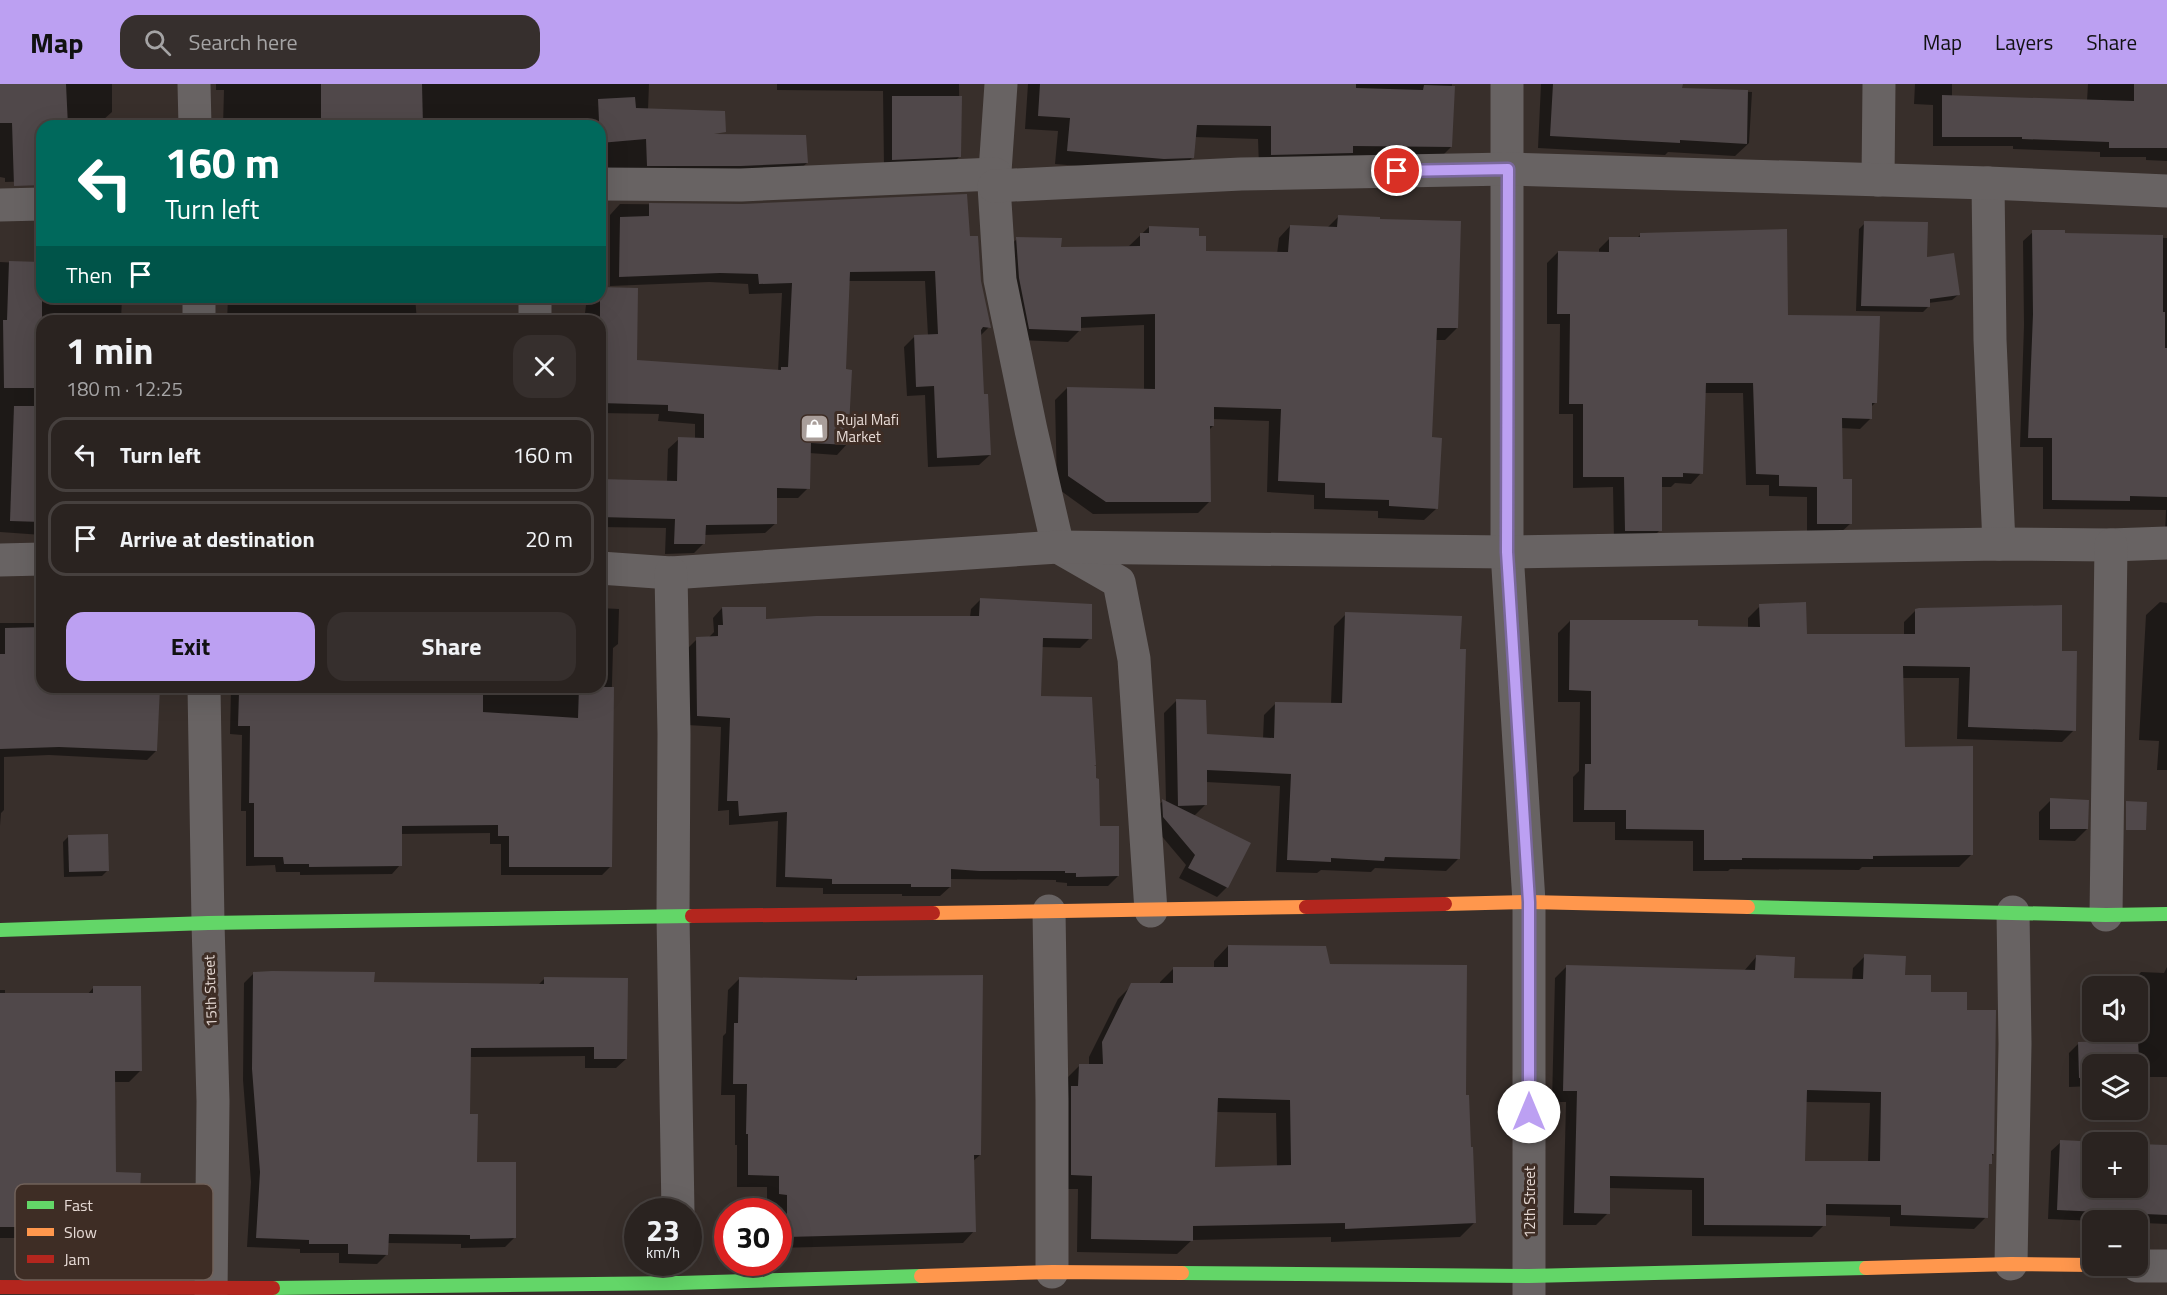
<!DOCTYPE html>
<meta charset="utf-8">
<style>
:root{--surface:#2a2320;--page:#362f2d;--text:#f1f3f6;--muted:#a5a4a5;--line:#46403e;--accent:#bca0f2}
body{margin:0;font-family:"Titillium Web",sans-serif;background:var(--page);color:var(--text);height:100vh;display:flex;flex-direction:column;font-size:22px;white-space:nowrap}
*{box-sizing:border-box;margin:0}
p{font-size:20px;color:var(--muted)}
.icon{flex:none;width:33px;height:33px;fill:none;stroke:currentColor;stroke-width:2;stroke-linecap:round;stroke-linejoin:round}
.map{position:relative;flex:1;overflow:hidden}
.details{position:absolute;left:36px;top:231px;width:570px;height:378px;display:flex;flex-direction:column;background:var(--surface);border-radius:18px;box-shadow:0 6px 24px #0002,0 0 0 2px var(--line)}
.details>*{flex:none}
.hud{position:absolute;left:36px;top:36px;width:570px;height:183px;border-radius:18px;box-shadow:0 6px 24px #0002,0 0 0 2px var(--line);background:#00695c;color:#fff;overflow:hidden}
.fabs{position:absolute;left:2082px;top:892px;display:grid;gap:12px}
.fabs a{display:grid;place-items:center;width:66px;height:66px;border-radius:12px;background:var(--surface);box-shadow:0 6px 24px #0002,0 0 0 2px var(--line);font-size:30px}
.speed{position:absolute;left:624px;top:1114px;display:flex;gap:12px;font-size:30px;font-weight:700;text-align:center}
.speed>*{display:grid;place-content:center;width:78px;height:78px;border-radius:50%;background:var(--surface);box-shadow:0 6px 24px #0002,0 0 0 2px var(--line);line-height:1}
.speed small{font-size:15px;font-weight:400}
.speed .limit{border:9px solid #d22;background:#fff;color:#111}
.pin{position:absolute;display:grid;place-items:center;width:51px;height:51px;color:#fff;margin:-26px;border:3px solid #fff;border-radius:50%;box-shadow:0 2px 6px #0007}
.me{position:absolute;width:66px;margin:-33px;rotate:0deg;stroke-linejoin:round;filter:drop-shadow(0 0 4px #0008)}
.turn{display:flex;align-items:center;gap:21px;height:126px;padding:0 30px;font-size:27px}
.turn .icon{width:78px;height:78px;stroke-width:2.5}
.turn b{display:block;font-size:42px;line-height:51px}
.then{display:flex;align-items:center;height:57px;padding:0 30px;background:#0003;gap:12px;font-size:22px}
.round{display:grid;place-items:center;flex:none;width:63px;height:63px;border-radius:18px;background:var(--page)}
.summary{display:flex;align-items:center;justify-content:space-between;height:102px;padding:0 30px}
h1{font-size:36px;font-weight:700;line-height:45px}
.primary-button{display:flex;gap:12px;margin-top:auto;padding:12px 30px}
.primary-button a{flex:1;height:69px;border-radius:18px;background:var(--accent);color:#111;font-size:24px;font-weight:700;line-height:69px;text-align:center}
.primary-button a+a{background:var(--page);color:var(--text)}
ul{padding:0;list-style:none}
li{display:flex;align-items:center;gap:18px;height:75px;margin:0 12px 9px;padding:0 18px;border:3px solid var(--line);border-radius:18px}
li div{flex:1}
li b{display:block;font-size:22px}
li em{font-style:normal}
header{display:flex;align-items:center;gap:36px;box-sizing:border-box;height:84px;padding:0 30px;background:var(--accent);color:#111}
header strong{font-size:28px}
nav{display:flex;gap:33px;margin-inline-start:auto;font-size:21px}
.search{width:420px;height:54px;background:var(--page);display:flex;align-items:center;gap:15px;box-sizing:border-box;padding:0 21px;border-radius:18px;color:var(--muted);font-size:22px}
.map>svg:first-child{display:block}
.shadow{fill:#0007;fill-rule:evenodd}
.building{fill:#50484a;fill-rule:evenodd}
.lines{fill:none;stroke-linecap:round;stroke-linejoin:round}
.street{stroke:#686363;stroke-width:33}
.fast{stroke:#63d668;stroke-width:14}
.slow{stroke:#ff974d;stroke-width:14}
.jam{stroke:#b3261e;stroke-width:14}
.route-casing{stroke:#7a689d;stroke-width:15}
.route{stroke:#bca0f2;stroke-width:10}
.labels{text-anchor:middle;dominant-baseline:central;stroke-width:6;stroke-linejoin:round;paint-order:stroke}
.poi-label{font-size:15px;fill:#e6dad5;stroke:#3e2d25;text-anchor:start}
.street-label{font-size:15px;fill:#e6dad5;stroke:#3e2d25}
.key{fill:#3e2d25;stroke:#70615a;stroke-width:1.5}
.key-label{font-size:16px;fill:#e6dad5}
</style>
<header>
<strong>Map</strong>
<div class="search"><svg class="icon" aria-label="search" viewBox="0 0 24 24"><circle cx="10" cy="10" r="6"/><path d="M15 15l6 6"/></svg>Search here</div>
<nav><a>Map</a><a>Layers</a><a>Share</a></nav>
</header>
<div class="map">
<svg width="2167" height="1211" viewBox="0 0 2167 1211">
<rect width="100%" height="100%" fill="#382f2b"/>
<g class="shadow">
<polygon points="0,0 112,0 112,28 103,36 66,36 66,42 42,42 42,97 5,98 5,94 0,93"/>
<polygon points="216,0 649,0 648,26 713,27 713,52 807,79 797,88 600,86 600,42 223,42 224,6 216,6"/>
<polygon points="777,0 959,0 960,72 951,81 884,84 883,7 777,6"/>
<polygon points="1028,0 1452,0 1451,63 1438,76 1259,83 1258,55 1194,53 1193,73 1180,86 1150,88 1055,80 1058,47 1025,45"/>
<polygon points="1541,0 1681,0 1681,5 1752,8 1749,59 1735,72 1668,68 1665,71 1538,64"/>
<polygon points="1915,0 1952,0 1952,13 2087,17 2088,0 2167,0 2167,77 2146,76 2146,73 2100,73 2100,68 2013,65 2013,62 1933,62 1933,21 1914,20"/>
<polygon points="620,120 742,121 968,154 989,243 980,252 983,312 990,371 979,381 928,383 925,311 907,312 904,263 915,252 928,252 925,197 848,197 844,287 847,360 837,371 809,369 808,404 798,414 775,414 776,439 765,449 704,451 704,459 694,469 665,470 666,444 600,443 600,397 667,398 668,365 679,355 695,355 695,340 658,337 659,330 600,329 600,237 584,237 587,213 600,213 600,205 635,278 778,288 782,209 749,210 748,200 709,198 610,202 610,131"/>
<polygon points="1338,133 1457,244 1445,256 1435,256 1431,354 1436,425 1424,436 1378,434 1378,427 1314,425 1314,411 1267,408 1269,337 1213,335 1213,342 1209,346 1210,417 1198,429 1093,430 1057,404 1055,316 1067,304 1144,306 1144,241 1080,244 1080,246 1068,258 1018,256 1005,166 1017,155 1060,164 1129,162 1149,143 1198,153 1204,168 1277,170 1279,154 1290,142 1327,144"/>
<polygon points="1865,139 1926,175 1958,211 1952,216 1928,219 1928,223 1923,228 1856,227 1859,145"/>
<polygon points="2033,148 2063,151 2167,154 2167,449 2165,449 2166,426 2043,425 2043,363 2020,363 2024,241 2023,157"/>
<polygon points="1641,150 1786,232 1875,319 1871,323 1871,334 1860,345 1841,344 1841,397 1850,440 1839,450 1807,450 1807,413 1769,412 1769,401 1746,401 1743,309 1704,309 1701,389 1691,400 1675,399 1671,403 1660,403 1660,446 1649,457 1614,457 1613,403 1573,404 1573,330 1559,330 1560,240 1547,240 1547,179 1558,168 1599,169 1599,165 1610,154 1636,155"/>
<polygon points="0,178 42,180 42,213 122,213 121,237 42,237 42,451 0,448"/>
<polygon points="228,213 415,213 417,237 425,237 227,237"/>
<polygon points="981,515 1090,554 1080,564 1041,563 1040,614 1093,682 1098,744 1118,792 1108,802 1067,802 1067,799 1056,798 1056,796 950,795 950,803 940,812 902,812 902,810 823,810 823,804 776,803 778,737 729,741 729,726 718,727 721,643 687,641 687,565 697,555 709,553 714,548 713,534 722,524 765,536 970,533 971,525"/>
<polygon points="2160,518 2167,519 2167,686 2157,686 2159,657 2139,656 2146,531"/>
<polygon points="1760,522 1805,552 1904,552 1904,538 1916,526 2060,569 2074,646 2062,658 1957,655 1959,594 1902,594 1903,664 1971,771 1959,783 1862,783 1859,786 1730,785 1728,787 1693,787 1693,757 1615,756 1615,738 1573,738 1573,693 1579,687 1580,618 1558,618 1558,549 1570,537 1748,545 1748,534"/>
<polygon points="600,524 619,525 618,560 613,564 611,636 611,782 602,791 501,791 501,760 490,760 490,749 401,750 400,781 392,790 300,791 300,788 276,788 275,781 246,782 246,727 241,727 242,651 230,650 231,603 600,603"/>
<polygon points="1346,530 1458,775 1446,787 1375,784 1371,788 1321,786 1317,789 1276,788 1280,702 1206,698 1206,720 1194,732 1227,803 1217,813 1179,794 1186,781 1154,743 1153,726 1163,717 1166,718 1164,629 1176,617 1205,651 1263,655 1264,631 1276,619 1331,620 1334,542"/>
<polygon points="0,539 42,539 42,603 158,603 156,667 147,676 49,671 4,673 4,726 1,729 0,742"/>
<polygon points="2051,716 2087,745 2075,757 2039,756 2039,728"/>
<polygon points="69,752 107,787 102,792 64,793 63,758"/>
<path d="M1228,862l100,19 136,131 10,127 -14,14 -129,5v-5l-139,3 -15,14 -100,-2 1,-63h-21l9,-110 14,-14 9,1v-9l29,-58 14,-14h28v-3l14,-14 40,1v-8zM1216,1028l60,1 1,54 -63,1z"/>
<path d="M1865,872l39,20 26,18 36,17 27,143 -6,13 -1,50 -12,12 -84,-3v-9l-66,-2v10l-12,12 -120,-1v-46l-83,-2 -1,25 -12,12h-33l3,-123h-14l3,-124 12,-12 177,5 12,-14 37,22 59,1 1,-12zM1805,1018l65,1 -2,59h-64z"/>
<polygon points="2167,883 2167,993 2138,993 2138,981 2092,981 2092,1002 2069,1003 2069,969 2079,959 2130,958 2130,948 2138,948 2138,903 2131,903 2132,898 2141,888 2164,889"/>
<polygon points="254,889 373,900 538,901 544,895 626,975 616,984 585,984 585,972 470,973 468,1031 475,1080 515,1153 505,1163 461,1164 461,1160 387,1159 387,1170 377,1180 339,1179 339,1169 300,1169 300,1165 247,1163 251,1098 243,996 244,899"/>
<polygon points="857,893 980,1071 972,1078 974,1147 963,1159 778,1164 778,1128 776,1128 776,1122 767,1122 767,1103 737,1103 737,1061 735,1061 735,1011 721,1011 723,952 726,949 728,906 740,894 853,898"/>
<polygon points="93,904 141,986 129,998 114,998 114,1089 137,1138 125,1150 61,1146 58,1149 34,1150 30,1154 0,1154 0,906 5,906 5,911 87,911"/>
<polygon points="2061,1058 2092,1059 2092,1104 2138,1104 2138,1061 2167,1063 2167,1140 2048,1135 2051,1067"/>
</g>
<g class="building">
<polygon points="0,0 66,0 68,42 42,42 42,101 14,102 12,39 0,39"/>
<polygon points="321,0 422,0 423,42 321,42"/>
<polygon points="1040,0 1356,0 1356,4 1423,6 1424,1 1455,2 1452,63 1353,62 1353,69 1271,71 1271,42 1197,41 1194,74 1164,75 1067,67 1070,34 1038,32"/>
<polygon points="1553,0 1683,0 1682,4 1748,6 1747,60 1680,56 1680,59 1550,52"/>
<polygon points="2134,0 2167,0 2167,64 2109,64 2109,58 2022,55 2022,53 1942,53 1942,11 2134,17"/>
<polygon points="892,12 962,12 961,73 892,76"/>
<polygon points="635,13 636,24 725,27 726,48 714,50 806,51 808,79 741,82 647,82 646,55 600,59 598,15"/>
<polygon points="967,110 970,152 978,152 981,197 991,244 983,243 981,246 984,310 988,310 991,371 937,374 934,302 916,303 914,251 938,250 935,187 850,188 846,285 852,286 848,361 811,359 810,405 777,404 777,440 706,441 705,460 674,460 675,435 600,433 600,395 677,397 678,353 704,354 704,330 668,327 668,321 600,319 600,203 638,204 637,276 781,286 781,283 788,283 792,199 759,200 758,190 720,189 619,193 620,133 649,132 649,119 742,120"/>
<polygon points="1338,131 1380,133 1380,135 1461,137 1458,244 1437,244 1432,353 1442,354 1438,425 1389,422 1389,416 1325,414 1325,399 1278,397 1281,325 1214,323 1214,342 1210,342 1211,418 1106,418 1068,392 1067,303 1155,305 1155,230 1081,233 1081,247 1029,245 1019,194 1016,153 1062,154 1061,163 1140,162 1140,149 1149,149 1149,142 1199,144 1199,152 1206,152 1206,167 1285,168 1288,168 1290,141 1337,143"/>
<polygon points="1864,137 1928,138 1927,173 1954,169 1960,211 1930,215 1930,223 1861,222"/>
<polygon points="1787,145 1788,231 1880,232 1877,319 1872,319 1872,335 1842,334 1843,395 1852,395 1852,440 1817,440 1817,403 1779,402 1779,391 1756,390 1753,299 1706,299 1703,390 1683,389 1683,393 1662,393 1662,447 1625,447 1624,393 1583,393 1583,320 1569,320 1570,230 1557,230 1558,167 1609,168 1609,153 1640,153 1640,149"/>
<polygon points="2032,146 2065,146 2065,149 2163,151 2163,228 2165,228 2165,264 2167,264 2167,413 2130,412 2130,417 2052,416 2052,354 2028,354 2033,230"/>
<polygon points="9,177 42,178 42,304 4,304 3,236 7,236"/>
<polygon points="14,322 42,322 42,438 10,437"/>
<polygon points="980,514 1092,520 1092,555 1043,554 1041,612 1092,613 1096,681 1094,681 1096,682 1096,694 1099,695 1100,742 1119,742 1119,792 1076,793 1076,789 1065,789 1065,787 980,787 951,785 951,803 911,803 911,800 832,800 832,795 785,793 787,728 739,732 738,717 727,717 730,634 697,632 696,553 718,552 718,541 723,541 722,523 766,523 766,535 816,532 979,532"/>
<polygon points="1806,518 1807,550 1915,550 1915,525 1919,524 2062,521 2062,567 2077,567 2076,647 1968,643 1970,583 1903,582 1905,663 1973,662 1973,771 1873,772 1873,775 1742,774 1742,776 1704,776 1704,746 1626,745 1626,726 1584,726 1585,680 1591,680 1591,607 1569,606 1570,536 1698,536 1698,542 1760,543 1759,520"/>
<polygon points="1345,528 1462,532 1460,565 1466,565 1460,775 1385,773 1384,777 1331,774 1331,778 1287,776 1291,690 1207,686 1207,721 1178,722 1176,615 1206,616 1207,650 1274,654 1275,618 1342,619"/>
<polygon points="42,543 42,603 160,603 157,667 59,663 0,665 0,570 5,570 5,544"/>
<polygon points="243,603 413,603 413,608 483,608 483,628 578,634 579,603 614,603 612,783 509,783 509,752 498,752 498,741 402,742 402,782 309,783 309,780 284,780 283,773 254,773 254,719 249,719 250,642 238,642 239,608 243,608"/>
<polygon points="2050,714 2089,716 2088,745 2050,745"/>
<polygon points="1162,715 1251,759 1228,804 1188,784 1195,771 1163,733"/>
<polygon points="2126,717 2147,718 2146,746 2126,746"/>
<polygon points="108,750 109,787 69,788 68,751"/>
<path d="M1228,861l98,1 4,18 137,1 -1,130h3l2,52h2l3,76 -131,6v-6l-152,3v15l-102,-2 1,-63 -21,-1v-89h7l1,-22h24l-1,-22 29,-59h42v-16h55zM1218,1014l72,2 1,65 -76,2z"/>
<path d="M1864,870l42,2 -1,19h26v17h36v18h29l-2,144h-2v10h-3l-1,54 -87,-3v-10l-75,-1v22l-122,-1v-47l-94,-2v38l-36,-1 3,-122h-14l3,-126 189,5 1,-15 39,2 -1,21 69,1zM1807,1006l74,2 -1,69h-75z"/>
<polygon points="272,887 375,888 374,898 544,900 544,893 628,894 627,975 594,975 594,963 471,964 470,1030 478,1030 477,1078 516,1078 516,1154 470,1155 470,1151 389,1150 388,1171 348,1170 348,1160 309,1160 309,1156 256,1154 260,1088 252,985 253,888"/>
<polygon points="983,891 981,1071 974,1071 976,1148 787,1153 787,1111 779,1110 779,1092 748,1091 748,1050 746,1050 747,1000 733,1000 734,939 738,939 739,893 857,896 857,892"/>
<polygon points="93,902 141,902 142,987 115,987 116,1088 141,1089 138,1139 71,1135 71,1139 43,1139 43,1143 0,1143 0,909 93,909"/>
<polygon points="2138,956 2140,992 2138,992 2138,981 2092,981 2092,993 2079,994 2078,958"/>
<polygon points="2060,1056 2123,1059 2092,1059 2092,1104 2138,1104 2138,1060 2167,1061 2167,1131 2057,1126"/>
</g>
<g class="lines">
<g class="street">
<polyline points="194,0 195,42"/>
<polyline points="1001,0 994,102 1000,196 1031,346 1058,463 1119,498 1134,575 1151,827"/>
<polyline points="1507,0 1507,468 1529,818 1529,1211"/>
<polyline points="1878,96 1879,0"/>
<polyline points="1988,99 1990,256 1999,460"/>
<polyline points="600,100 741,101 995,90"/>
<polyline points="994,102 1241,90 1508,85 1988,99 2167,107"/>
<polyline points="0,121 42,120"/>
<polyline points="199,213 199,237"/>
<polyline points="535,213 535,237"/>
<polyline points="0,476 42,475"/>
<polyline points="600,484 671,489 1058,463 1507,468 1999,460 2111,461 2167,459"/>
<polyline points="671,489 674,650 673,832 678,1128"/>
<polyline points="204,603 208,839 213,1017 211,1211"/>
<polyline points="1049,827 1052,1016 1052,1188"/>
<polyline points="2106,831 2111,461"/>
<polyline points="2011,1180 2015,960 2013,828"/>
<polyline points="2138,1182 2167,1182"/>
</g>
<g class="fast">
<polyline points="1748,823 2106,831 2167,830"/>
<polyline points="0,846 208,839 692,832"/>
<polyline points="1182,1189 1529,1192 1866,1184"/>
<polyline points="273,1204 679,1199 921,1192"/>
</g>
<g class="slow">
<polyline points="1445,820 1529,818 1748,823"/>
<polyline points="933,829 1306,823"/>
<polyline points="1866,1184 2011,1180 2092,1181"/>
<polyline points="921,1192 1052,1188 1182,1189"/>
</g>
<g class="jam">
<polyline points="1306,823 1445,820"/>
<polyline points="692,832 933,829"/>
<polyline points="0,1203 273,1204"/>
</g>
</g>
<g class="lines">
<defs>
<polyline id="route" points="1397,87 1508,85 1507,468 1529,818 1529,1028"/>
</defs>
<use href="#route" class="route-casing"/>
<use href="#route" class="route"/>
</g>
<defs>
<symbol id="shop-square" viewBox="-11 -11 22 22"><rect x="-9" y="-9" width="18" height="18" rx="4" fill="#a99e9a" stroke="#3e2d25"/><path d="M-5-2.5h2.3a2.7 3.5 0 0 1 5.4 0H5L5.5 6h-11ZM-1.5-2.5h3a1.5 2.3 0 0 0-3 0Z" fill="#fff"/></symbol>
</defs>
<g fill-rule="evenodd">
<use href="#shop-square" x="798" y="328" width="33" height="33"/>
</g>
<g class="labels">
<g class="poi-label">
<text x="836" y="335">Rujal Mafi<tspan x="836" dy="17">Market</tspan></text>
</g>
<g class="street-label">
<text transform="translate(210 907) rotate(-92)">15th Street</text>
<text transform="translate(1529 1118) rotate(-90)">12th Street</text>
</g>
</g>
<rect x="15" y="1100" width="198" height="96" rx="9" class="key"/>
<rect x="27" y="1117" width="27" height="8" fill="#63d668"/>
<rect x="27" y="1144" width="27" height="8" fill="#ff974d"/>
<rect x="27" y="1171" width="27" height="8" fill="#b3261e"/>
<g class="key-label">
<text x="64" y="1127">Fast</text>
<text x="64" y="1154">Slow</text>
<text x="64" y="1181">Jam</text>
</g>
</svg>
<div class="fabs">
<a><svg class="icon" aria-label="sound" viewBox="0 0 24 24"><path d="M4 9h4l5-4v14l-5-4H4zM17 9q2 3 0 6"/></svg></a>
<a><svg class="icon" aria-label="layers" viewBox="0 0 24 24"><path d="M12 4l9 5-9 5-9-5zM3 14l9 5 9-5"/></svg></a>
<a>+</a>
<a>−</a>
</div>
<div class="speed"><div>23<small>km/h</small></div><div class="limit">30</div></div>
<div class="pin" style="left:1397px;top:87px;background:#d93025"><svg class="icon" aria-label="arrive" viewBox="0 0 24 24"><path d="M6 21V4h12l-3 4 3 4H6"/></svg></div>
<svg class="me" style="left:1529px;top:1028px" viewBox="-20 -20 40 40"><circle r="19" fill="#fff"/><path d="M0-13L10 11 0 6-10 11z" fill="#bca0f2"/></svg>
<div class="hud">
<div class="turn"><svg class="icon" aria-label="left" viewBox="0 0 24 24"><path d="M17 20v-9H6M10 6l-5 5 5 5"/></svg><div><b>160 m</b>Turn left</div></div>
<div class="then">Then<svg class="icon" aria-label="arrive" viewBox="0 0 24 24"><path d="M6 21V4h12l-3 4 3 4H6"/></svg></div>
</div>
<section class="details">
<div class="summary"><div><h1>1 min</h1><p>180 m · 12:25</p></div><a class="round"><svg class="icon" aria-label="close" viewBox="0 0 24 24"><path d="M6 6l12 12M18 6L6 18"/></svg></a></div>
<ul>
<li><svg class="icon" aria-label="left" viewBox="0 0 24 24"><path d="M17 20v-9H6M10 6l-5 5 5 5"/></svg><div><b>Turn left</b></div><em>160 m</em></li>
<li><svg class="icon" aria-label="arrive" viewBox="0 0 24 24"><path d="M6 21V4h12l-3 4 3 4H6"/></svg><div><b>Arrive at destination</b></div><em>20 m</em></li>
</ul>
<div class="primary-button"><a>Exit</a><a>Share</a></div>
</section>
</div>
